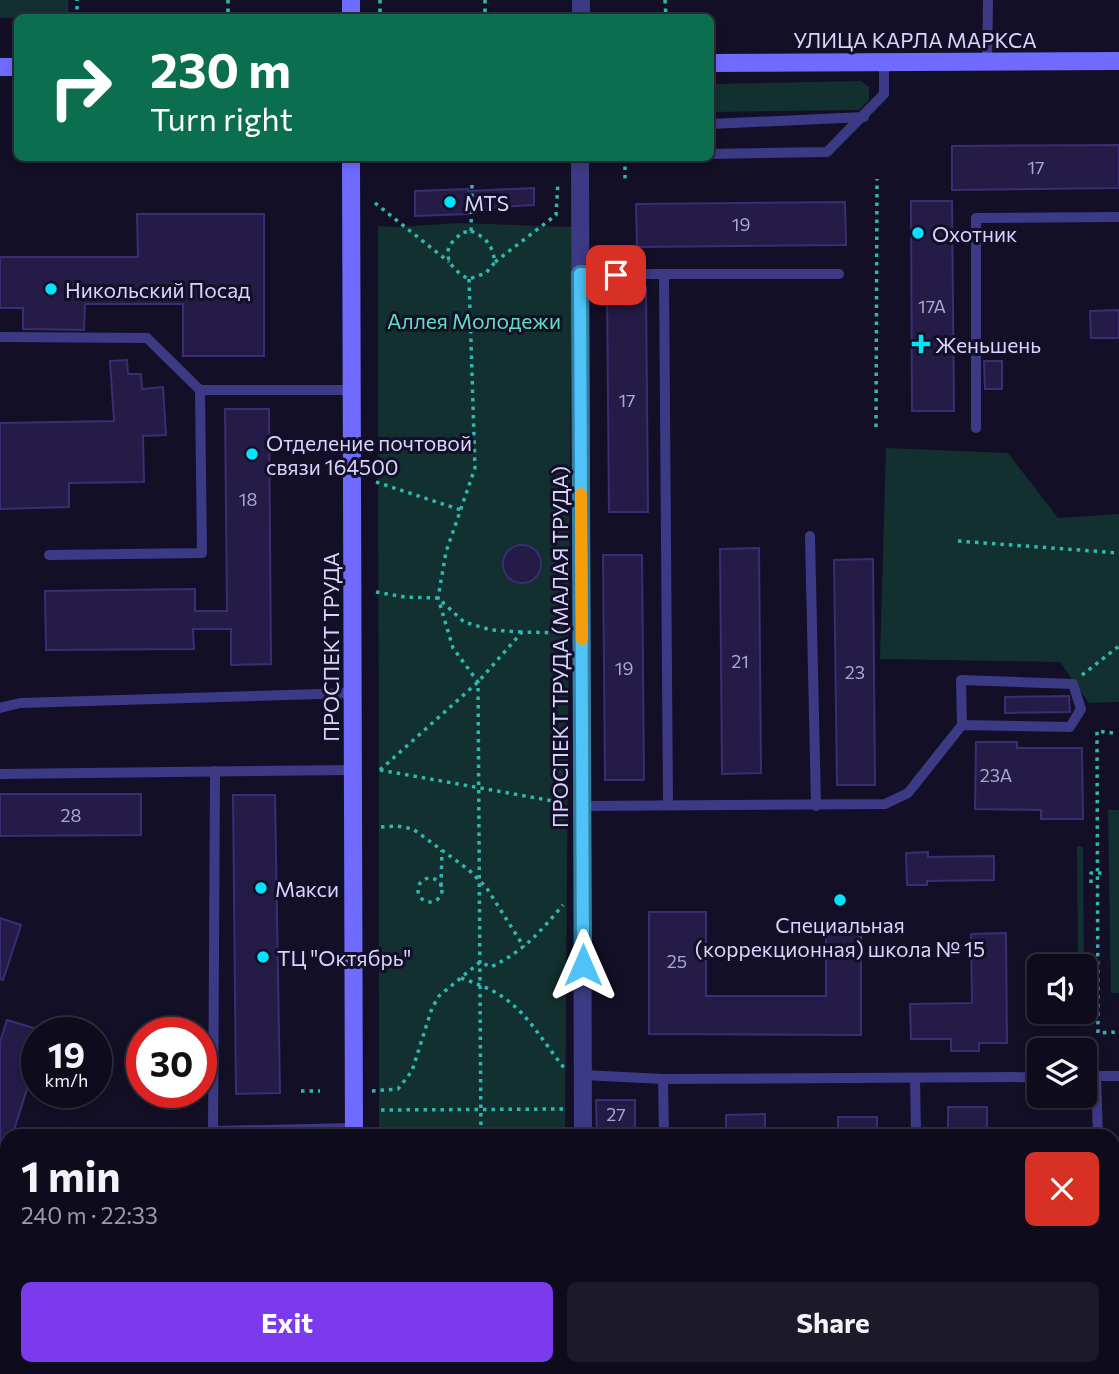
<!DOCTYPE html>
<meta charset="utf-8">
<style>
:root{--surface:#0e0b1c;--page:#1c1929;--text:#f1f3f6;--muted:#9b9ba3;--line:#2e2b3b;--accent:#7c3aed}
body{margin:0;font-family:Commissioner,sans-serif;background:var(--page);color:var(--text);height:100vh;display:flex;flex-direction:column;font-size:26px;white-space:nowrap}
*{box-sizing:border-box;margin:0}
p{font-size:23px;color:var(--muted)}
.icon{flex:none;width:38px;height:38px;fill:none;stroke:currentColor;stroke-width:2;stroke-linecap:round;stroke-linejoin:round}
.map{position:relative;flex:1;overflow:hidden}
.sheet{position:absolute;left:0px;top:1129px;width:1120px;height:247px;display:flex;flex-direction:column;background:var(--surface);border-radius:21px 21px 0 0;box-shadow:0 4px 10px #0003,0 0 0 2px var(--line)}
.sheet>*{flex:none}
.hud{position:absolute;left:14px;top:14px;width:700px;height:147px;border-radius:10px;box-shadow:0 4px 10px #0003,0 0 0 2px var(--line);background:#0b6e4f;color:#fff;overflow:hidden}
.fabs{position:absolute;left:1027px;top:954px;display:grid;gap:14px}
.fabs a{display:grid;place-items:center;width:70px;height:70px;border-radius:10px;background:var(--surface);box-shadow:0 4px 10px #0003,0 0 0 2px var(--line);font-size:35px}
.speed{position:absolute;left:21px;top:1017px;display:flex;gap:14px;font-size:35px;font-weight:700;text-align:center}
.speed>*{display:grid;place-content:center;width:91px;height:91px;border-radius:50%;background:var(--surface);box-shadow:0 4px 10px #0003,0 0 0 2px var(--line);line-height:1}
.speed small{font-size:18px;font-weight:400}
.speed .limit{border:10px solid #d22;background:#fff;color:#111}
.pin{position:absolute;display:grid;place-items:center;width:60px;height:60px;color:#fff;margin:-30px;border-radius:14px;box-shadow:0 4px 10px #0006}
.me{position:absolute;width:77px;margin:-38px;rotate:0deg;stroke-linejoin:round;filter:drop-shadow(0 0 5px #0008)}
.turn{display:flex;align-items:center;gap:24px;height:147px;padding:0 21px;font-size:32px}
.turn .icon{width:91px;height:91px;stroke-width:2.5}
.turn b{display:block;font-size:49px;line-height:60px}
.round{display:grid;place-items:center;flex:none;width:74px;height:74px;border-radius:10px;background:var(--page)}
.head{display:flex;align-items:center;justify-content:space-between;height:119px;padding:0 21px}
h1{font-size:42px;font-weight:700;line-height:52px}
.button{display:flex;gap:14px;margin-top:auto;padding:14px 21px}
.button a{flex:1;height:80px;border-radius:10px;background:var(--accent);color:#fff;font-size:28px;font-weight:700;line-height:80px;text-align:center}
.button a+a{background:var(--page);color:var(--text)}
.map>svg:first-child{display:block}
.green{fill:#12302f}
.building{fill:#241b47;stroke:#3b2d73;stroke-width:2}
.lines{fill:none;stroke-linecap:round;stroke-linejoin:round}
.path{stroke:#2fb8b0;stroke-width:3.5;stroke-dasharray:3.5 5;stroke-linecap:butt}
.lane{stroke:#3d3a85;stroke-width:10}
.street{stroke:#3d3a85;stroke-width:18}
.secondary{stroke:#6f6bff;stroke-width:18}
.route-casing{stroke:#337fa1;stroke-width:18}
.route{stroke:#4fc3f7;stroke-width:12}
.slow{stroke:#f59e0b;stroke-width:12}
.poi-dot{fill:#00e5ff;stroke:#130f26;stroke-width:2.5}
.labels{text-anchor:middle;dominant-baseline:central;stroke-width:6;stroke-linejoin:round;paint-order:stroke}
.number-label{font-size:18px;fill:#aca6d1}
.street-label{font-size:21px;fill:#d9d4ff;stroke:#130f26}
.poi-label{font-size:21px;fill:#d9d4ff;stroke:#130f26;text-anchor:start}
.park-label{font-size:21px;fill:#5fe0c0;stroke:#130f26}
</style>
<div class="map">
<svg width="1119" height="1374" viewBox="0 0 1119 1374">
<rect width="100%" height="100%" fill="#130f26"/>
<g class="green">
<polygon points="0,0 68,0 69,17 0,18"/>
<polygon points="861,81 869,87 869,100 859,110 711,112 711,84"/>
<polygon points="461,223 572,227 565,1136 379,1136 378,226 397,227"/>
<polygon points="886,448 1008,453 1058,518 1119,514 1119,702 1089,703 1060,662 880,659"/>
<polygon points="1108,810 1119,810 1119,993 1111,993"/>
<polygon points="1077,846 1083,847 1084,966 1078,966"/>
<polygon points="563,1368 563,1374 379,1374 379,1368"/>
</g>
<g class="building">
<polygon points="1119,145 1119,188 952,190 952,146"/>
<polygon points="534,188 534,205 469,209 469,214 415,216 415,191 468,189 468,191"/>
<polygon points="911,201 952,201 954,411 912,411"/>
<polygon points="845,202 846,245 637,247 636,204"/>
<polygon points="137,214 264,214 264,356 183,356 183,304 85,304 84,330 23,329 23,308 0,308 0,257 138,257"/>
<polygon points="607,287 646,287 648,512 609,512"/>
<polygon points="1119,310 1119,338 1091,338 1090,311"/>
<polygon points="127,360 128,374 141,374 142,389 163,387 166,435 143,436 144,482 69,483 69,507 0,509 0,423 114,421 110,361"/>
<polygon points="984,361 1002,361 1002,389 985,389"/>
<polygon points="225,409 269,409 271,664 231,665 231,629 193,629 194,649 46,650 45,591 195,589 195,611 227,611"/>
<circle cx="522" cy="564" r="19"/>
<polygon points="759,548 761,773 722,774 720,549"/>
<polygon points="603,555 642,555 644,780 605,780"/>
<polygon points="873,559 875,785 837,785 834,560"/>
<polygon points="1069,696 1070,712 1005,713 1005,697"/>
<polygon points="976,742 1017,742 1017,748 1082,748 1083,819 1041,819 1041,810 975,809"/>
<polygon points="0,794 141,794 141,835 0,836"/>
<polygon points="233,795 275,795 280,1093 236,1094"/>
<polygon points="928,852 928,857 994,856 994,880 927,881 927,885 907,885 906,853"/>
<polygon points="649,912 706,912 706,996 826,996 826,925 861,925 861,1035 649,1034"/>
<polygon points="0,918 21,925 3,980 0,979"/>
<polygon points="1006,933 1007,1043 979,1043 979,1051 951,1051 951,1039 911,1039 910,1004 972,1003 971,934"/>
<polygon points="7,1020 37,1029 37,1058 12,1136 7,1136 7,1151 3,1163 0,1162 0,1042"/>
<polygon points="596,1100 635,1100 635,1136 597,1136"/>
<rect x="948" y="1107" width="39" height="29"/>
<polygon points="765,1114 765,1136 726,1136 726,1115"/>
<rect x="838" y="1117" width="39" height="19"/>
</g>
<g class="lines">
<g class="path">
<polyline points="228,0 228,18"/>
<polyline points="380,0 380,18"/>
<polyline points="485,0 485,18"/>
<polyline points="665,0 666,18"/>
<polyline points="77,18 77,0"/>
<polyline points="625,158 625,180"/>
<polyline points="375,203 449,262"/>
<path d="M471,231c16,7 21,14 24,31l-9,11 -17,6c-12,-6 -25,-17 -20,-32 2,-5 9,-10 12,-14z"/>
<polyline points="471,231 472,184"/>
<polyline points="495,262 556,215 558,182"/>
<polyline points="469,279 475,468 446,552 438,598 453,648 478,682 481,1136"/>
<polyline points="876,427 877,179"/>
<polyline points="376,482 461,510"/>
<polyline points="958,541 1119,553"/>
<polyline points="376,592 405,597 438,598 464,622 491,630 522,632"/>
<polyline points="1082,675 1119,646"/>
<polyline points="1113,733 1097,731 1098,1033 1119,1032"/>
<polyline points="380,770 478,682 522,632 562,633"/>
<polyline points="380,770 564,803"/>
<polyline points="381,827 397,826 413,829 469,870 486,887 524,947"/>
<circle cx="430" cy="890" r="12"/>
<polyline points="1091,883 1091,873 1103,873"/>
<polyline points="441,886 442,850"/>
<path d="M461,978c16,6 32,11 46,22 23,17 39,46 58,69"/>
<polyline points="301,1091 320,1091"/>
<path d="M372,1091l26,-2 14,-18 20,-63 7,-12 41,-34 11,5c34,-17 48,-34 72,-62"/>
<polyline points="381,1110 564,1109"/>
<polyline points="0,1196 7,1181"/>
<polyline points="1113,1319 1119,1310"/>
<polyline points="437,1368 441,1374"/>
<polyline points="484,1368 484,1374"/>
</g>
<g class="lane">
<polyline points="987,62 988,0"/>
<polyline points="710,124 864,117"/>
<polyline points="710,154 827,152 884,94 884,62"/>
<polyline points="580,274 839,274"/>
<polyline points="664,275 668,805"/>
<polyline points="0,337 147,338 200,390 352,390"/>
<polyline points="976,428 976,218 1119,217"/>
<polyline points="810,536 816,806"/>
<polyline points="49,555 202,553 200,390"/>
<polyline points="0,708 20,703 352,693"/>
<polyline points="0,774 353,770"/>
<polyline points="582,806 885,804 908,793 962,725 961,680 1073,684 1081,709 1070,727 962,725"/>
<polyline points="583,1075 663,1079 1040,1077"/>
<polyline points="1085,1076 1119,1076"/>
<polyline points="1096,1076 1098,1136"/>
<polyline points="915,1078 916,1136"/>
<polyline points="663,1079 664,1136"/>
<polyline points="213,1131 354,1128"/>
<polyline points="213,1136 215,771"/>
<polyline points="1113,1367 1119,1367"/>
<polyline points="666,1368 667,1374"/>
<polyline points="919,1368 919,1374"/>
<polyline points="211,1374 211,1368"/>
<polyline points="979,1374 1093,1368"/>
</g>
<g class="street">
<polyline points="581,0 581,18"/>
<polyline points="580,158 583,1136"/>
<polyline points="584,1368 584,1374"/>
</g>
<g class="secondary">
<polyline points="351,0 351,18"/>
<polyline points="710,63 1119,61"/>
<polyline points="0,67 18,67"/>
<polyline points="351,158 354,1136"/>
<polyline points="354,1368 354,1374"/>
</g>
</g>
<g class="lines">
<defs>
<polyline id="route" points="583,965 580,274 616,275"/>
</defs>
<use href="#route" class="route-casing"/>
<use href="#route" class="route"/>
<polyline class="slow" points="581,494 582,639"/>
</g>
<g class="poi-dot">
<circle cx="450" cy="202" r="7"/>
<circle cx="918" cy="233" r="7"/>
<circle cx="51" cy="289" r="7"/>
<path d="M917.5 333.5h7v7h7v7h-7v7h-7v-7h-7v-7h7z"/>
<circle cx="252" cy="454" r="7"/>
<circle cx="261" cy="888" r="7"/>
<circle cx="840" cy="900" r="7"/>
<circle cx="263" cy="957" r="7"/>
</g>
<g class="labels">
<g class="number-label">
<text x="1036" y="167">17</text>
<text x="741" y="224">19</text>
<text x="932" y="306">17А</text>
<text x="627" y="400">17</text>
<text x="248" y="499">18</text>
<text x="740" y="661">21</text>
<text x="624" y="668">19</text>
<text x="855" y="672">23</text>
<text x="996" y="775">23А</text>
<text x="71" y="815">28</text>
<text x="677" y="961">25</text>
<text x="616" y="1114">27</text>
</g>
<g class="street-label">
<text x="915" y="39">УЛИЦА КАРЛА МАРКСА</text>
<text transform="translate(330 647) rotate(-90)">ПРОСПЕКТ ТРУДА</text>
<text transform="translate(559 647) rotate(-90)">ПРОСПЕКТ ТРУДА (МАЛАЯ ТРУДА)</text>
</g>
<g class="poi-label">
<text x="464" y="202">MTS</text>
<text x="932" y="233">Охотник</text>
<text x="65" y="289">Никольский Посад</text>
<text x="935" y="344">Женьшень</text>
<text x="266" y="442">Отделение почтовой<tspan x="266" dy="24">связи 164500</tspan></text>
<text x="275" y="888">Макси</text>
<text x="840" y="924" text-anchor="middle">Специальная<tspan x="840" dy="24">(коррекционная) школа № 15</tspan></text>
<text x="277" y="957">ТЦ "Октябрь"</text>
</g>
<g class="park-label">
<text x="474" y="320">Аллея Молодежи</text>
</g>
</g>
</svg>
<div class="fabs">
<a><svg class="icon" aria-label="sound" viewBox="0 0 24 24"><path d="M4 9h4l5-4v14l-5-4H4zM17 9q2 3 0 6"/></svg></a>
<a><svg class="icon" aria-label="layers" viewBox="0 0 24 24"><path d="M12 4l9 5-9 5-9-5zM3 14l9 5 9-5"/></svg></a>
</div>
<div class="speed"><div>19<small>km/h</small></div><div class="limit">30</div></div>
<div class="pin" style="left:616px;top:275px;background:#d93025"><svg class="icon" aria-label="arrive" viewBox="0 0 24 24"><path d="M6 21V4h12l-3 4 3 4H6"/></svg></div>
<svg class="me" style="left:583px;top:965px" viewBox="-20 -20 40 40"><path d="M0-17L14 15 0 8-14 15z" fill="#4fc3f7" stroke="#fff" stroke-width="4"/></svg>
<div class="hud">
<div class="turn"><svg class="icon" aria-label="right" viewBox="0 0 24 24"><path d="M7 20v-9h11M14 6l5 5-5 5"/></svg><div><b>230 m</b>Turn right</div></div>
</div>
<section class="sheet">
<div class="head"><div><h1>1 min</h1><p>240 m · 22:33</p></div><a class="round" style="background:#d93025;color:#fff"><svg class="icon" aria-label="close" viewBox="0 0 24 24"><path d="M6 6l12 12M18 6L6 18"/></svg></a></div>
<div class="button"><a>Exit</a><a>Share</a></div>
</section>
</div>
